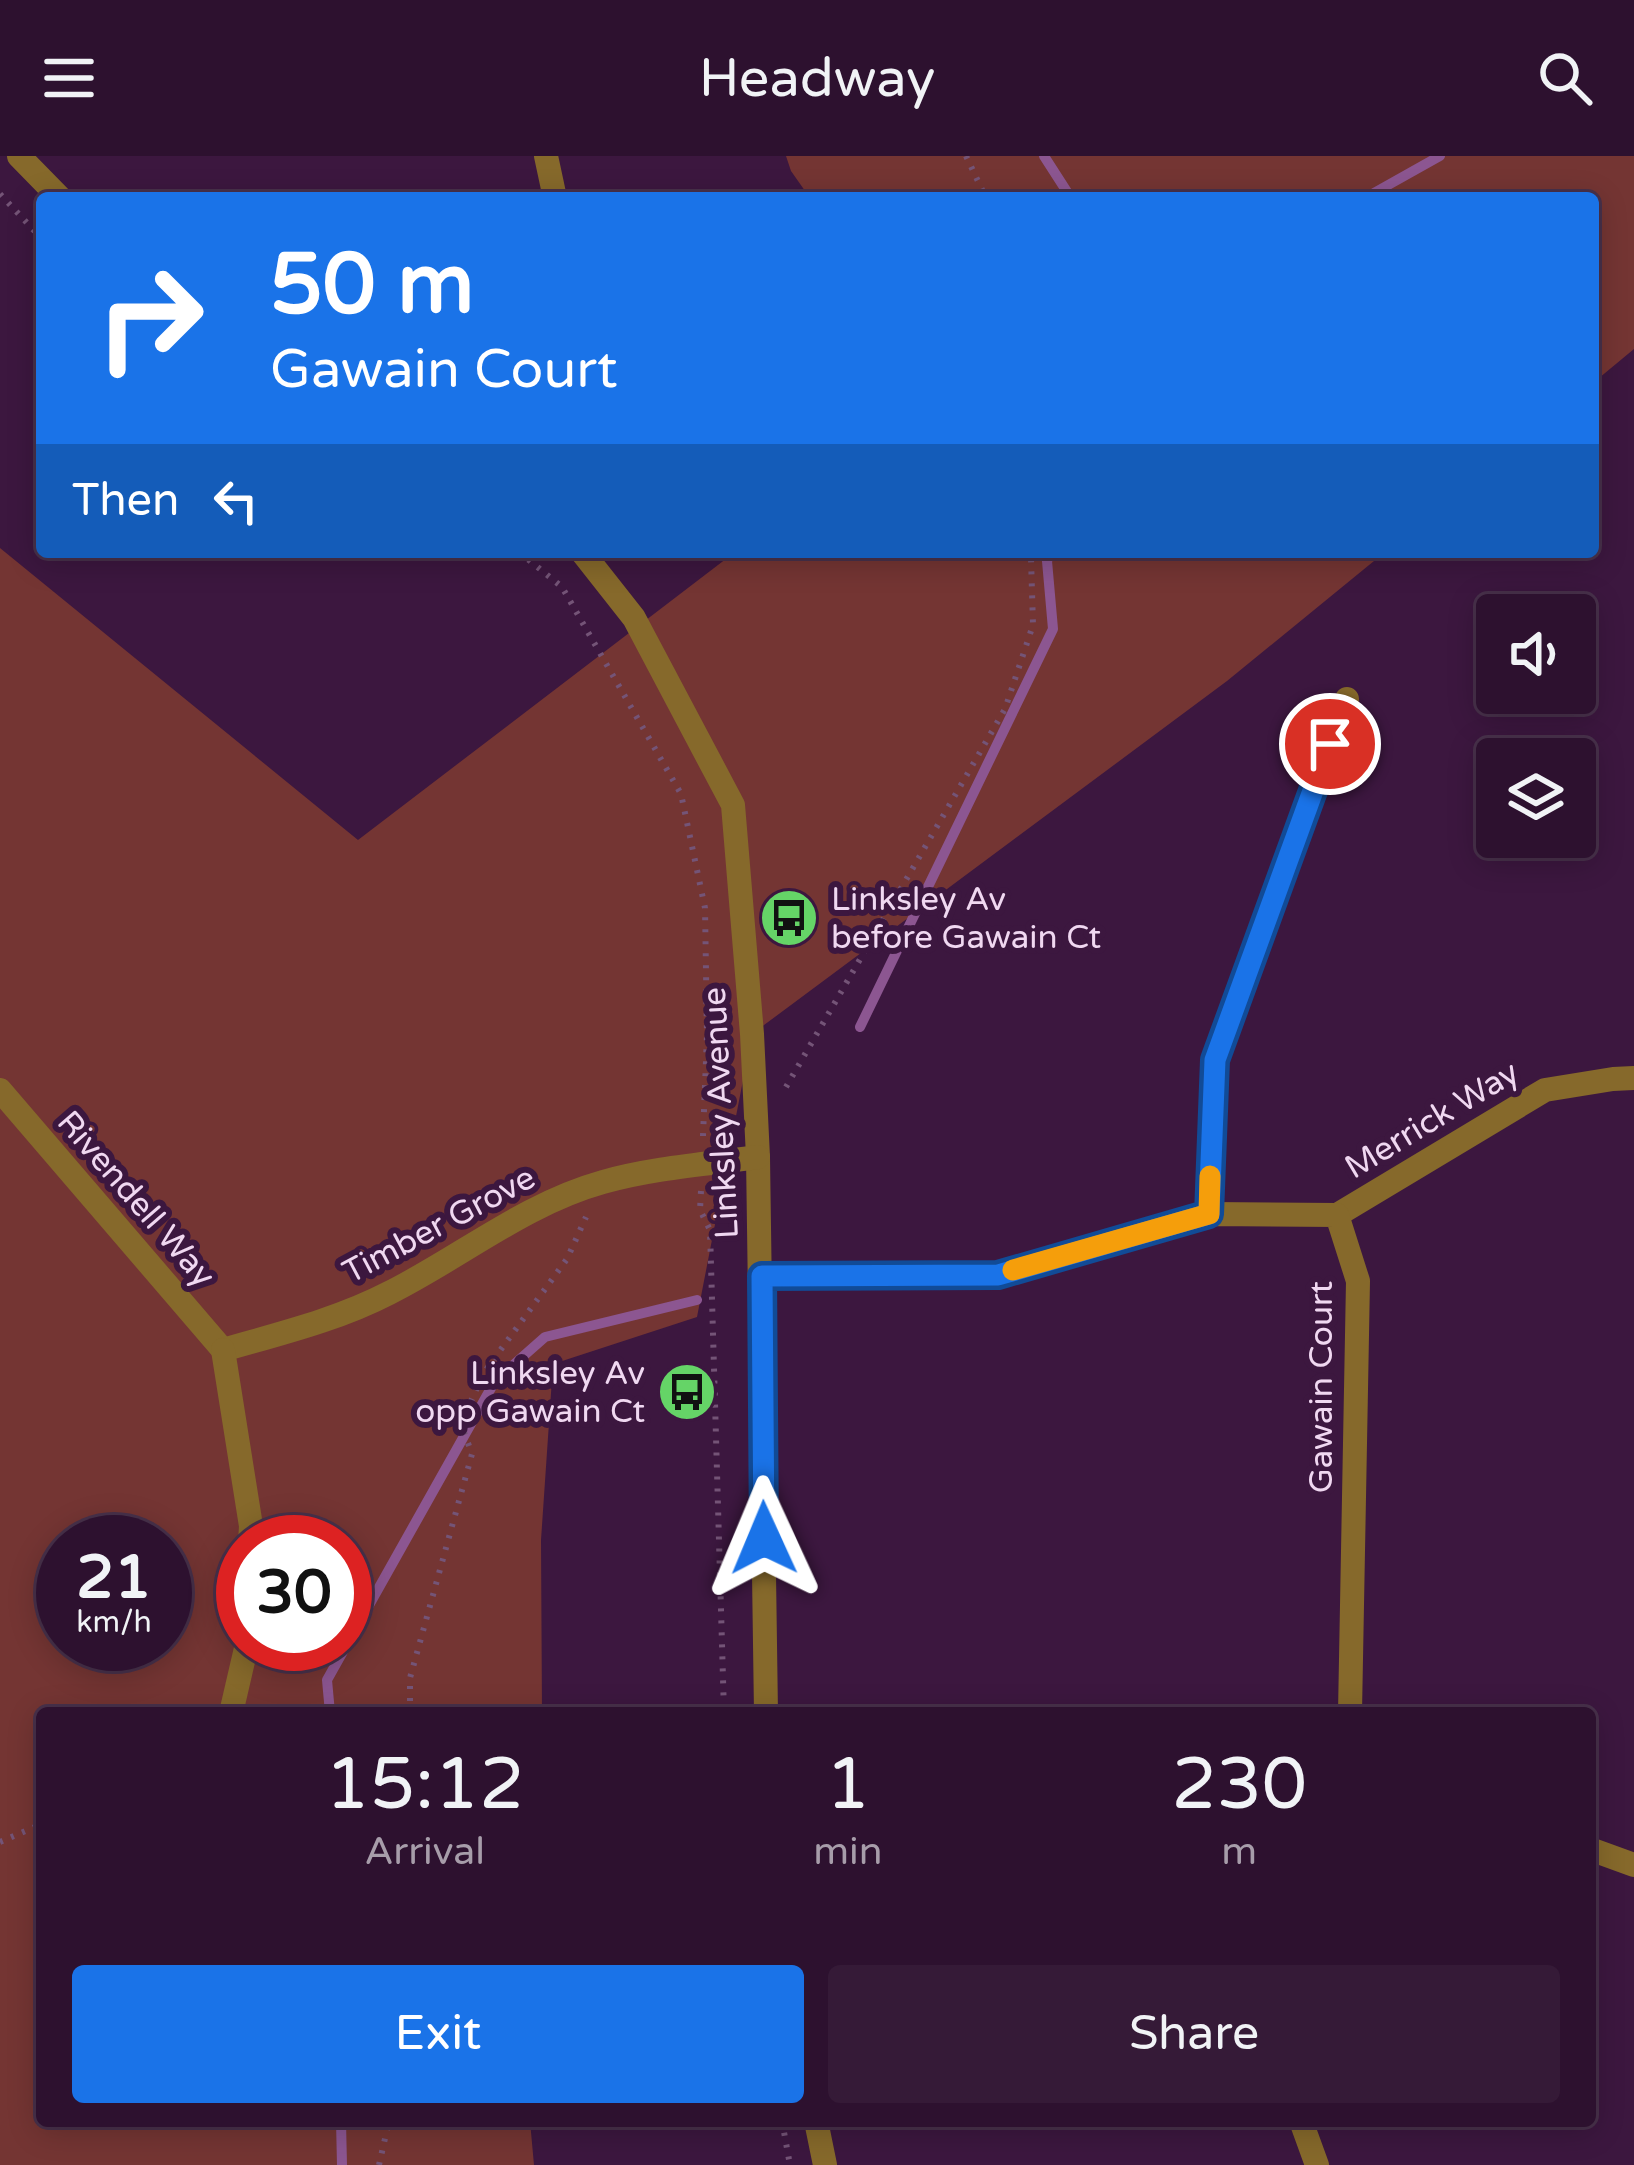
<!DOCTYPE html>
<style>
:root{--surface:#2d112f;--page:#351a37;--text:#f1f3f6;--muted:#a79daa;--line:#48314b;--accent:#1a73e8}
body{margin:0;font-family:"Varela Round",sans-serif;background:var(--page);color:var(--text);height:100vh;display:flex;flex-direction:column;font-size:45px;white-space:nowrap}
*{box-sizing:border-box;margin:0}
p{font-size:39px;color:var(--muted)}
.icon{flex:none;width:66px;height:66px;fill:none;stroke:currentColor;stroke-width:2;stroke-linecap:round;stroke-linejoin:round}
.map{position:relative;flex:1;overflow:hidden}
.side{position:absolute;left:36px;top:1551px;width:1560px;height:420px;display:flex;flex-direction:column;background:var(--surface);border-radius:12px;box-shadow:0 6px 30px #0003,0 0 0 3px var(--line)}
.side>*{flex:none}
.banner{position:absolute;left:36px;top:36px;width:1563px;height:366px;border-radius:12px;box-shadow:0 6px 30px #0003,0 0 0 3px var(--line);background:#1a73e8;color:#fff;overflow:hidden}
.buttons{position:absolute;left:1476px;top:438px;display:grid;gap:24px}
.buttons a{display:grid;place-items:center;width:120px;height:120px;border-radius:12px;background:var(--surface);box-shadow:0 6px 30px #0003,0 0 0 3px var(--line);font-size:60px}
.speed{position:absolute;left:36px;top:1359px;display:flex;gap:24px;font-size:60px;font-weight:700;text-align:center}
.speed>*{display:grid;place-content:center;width:156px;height:156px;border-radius:50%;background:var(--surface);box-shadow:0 6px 30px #0003,0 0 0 3px var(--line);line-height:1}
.speed small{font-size:30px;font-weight:400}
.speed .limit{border:18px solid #d22;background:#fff;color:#111}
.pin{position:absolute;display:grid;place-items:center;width:102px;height:102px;color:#fff;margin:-51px;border:6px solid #fff;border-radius:50%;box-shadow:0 3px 12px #0007}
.me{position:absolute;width:132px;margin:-66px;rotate:359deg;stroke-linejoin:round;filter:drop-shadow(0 0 9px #0008)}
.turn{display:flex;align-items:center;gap:42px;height:252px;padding:0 36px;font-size:54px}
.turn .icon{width:156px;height:156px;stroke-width:2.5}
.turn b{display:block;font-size:84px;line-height:102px}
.then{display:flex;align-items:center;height:114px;padding:0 36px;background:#0003;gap:24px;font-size:45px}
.eta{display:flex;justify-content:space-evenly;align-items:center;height:204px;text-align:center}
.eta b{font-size:72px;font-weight:600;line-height:84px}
.button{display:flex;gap:24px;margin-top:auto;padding:24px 36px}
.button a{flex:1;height:138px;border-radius:12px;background:var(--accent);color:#fff;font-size:48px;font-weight:600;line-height:138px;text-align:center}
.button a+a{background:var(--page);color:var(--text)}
header{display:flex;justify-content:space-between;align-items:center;height:156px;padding:0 36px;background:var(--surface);font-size:54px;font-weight:600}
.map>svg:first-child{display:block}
.green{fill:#743533;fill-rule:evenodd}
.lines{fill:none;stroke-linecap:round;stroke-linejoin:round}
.stream{stroke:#8c5691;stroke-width:10}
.path{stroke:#745477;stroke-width:6;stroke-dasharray:3 9;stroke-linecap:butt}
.street{stroke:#86692b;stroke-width:24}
.route-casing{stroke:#114b97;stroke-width:30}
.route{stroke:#1a73e8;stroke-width:21}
.slow{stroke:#f59e0b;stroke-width:21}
.labels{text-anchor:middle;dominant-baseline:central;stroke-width:12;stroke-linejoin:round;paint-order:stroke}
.poi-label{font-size:33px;fill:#f0d8f1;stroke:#3c173f;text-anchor:start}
.street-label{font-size:33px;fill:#f0d8f1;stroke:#3c173f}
</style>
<header><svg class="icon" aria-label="menu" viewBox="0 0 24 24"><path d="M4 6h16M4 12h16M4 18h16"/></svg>Headway<svg class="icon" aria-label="search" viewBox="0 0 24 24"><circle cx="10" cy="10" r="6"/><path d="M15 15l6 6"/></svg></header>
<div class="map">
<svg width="1634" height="2009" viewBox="0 0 1634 2009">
<rect width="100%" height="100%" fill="#3c173f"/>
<g class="green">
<polygon points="786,0 1634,0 1634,193 1593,227 1593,42 810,42 791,15"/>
<path d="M0,392l358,292 377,-288h650l-158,129 -475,353 -55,283 -144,47 -12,176 1,173h-500v408h488l4,44h-534zM63,1386h102v102h-102zM243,1386h102v102h-102z"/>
</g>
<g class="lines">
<g class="stream">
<polyline points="1044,0 1071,42"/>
<polyline points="1365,42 1440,0"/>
<polyline points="860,871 1053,473 1047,405 1051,396"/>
<polyline points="330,1557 327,1524 495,1225 545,1181 697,1144"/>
<polyline points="341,1965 342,2009"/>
</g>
<g class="path">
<polyline points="966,0 986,42"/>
<polyline points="0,38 42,83"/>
<polyline points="519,396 562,431 681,638 705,752 707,879 703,980"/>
<polyline points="786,931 1005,553 1033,469 1031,402 1034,396"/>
<polyline points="701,1035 700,1054 710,1074 724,1557"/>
<polyline points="410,1557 410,1522 472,1298 461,1268 483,1218 567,1103 586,1061"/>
<polyline points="0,1686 42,1668"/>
<polyline points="782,1965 790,2009"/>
<polyline points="379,2009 389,1965"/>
</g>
<g class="street">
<polyline points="19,0 60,42"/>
<polyline points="546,0 555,42"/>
<polyline points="582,396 634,462 733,649 752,878 758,1001 766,1557"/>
<polyline points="0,934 223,1194"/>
<polyline points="1209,1058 1215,904 1347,543"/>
<polyline points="1337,1059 1545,934 1613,923 1634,922"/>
<polyline points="762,1121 998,1119 1209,1058 1337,1059 1358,1125 1350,1557"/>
<path d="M223,1194c55,-16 114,-30 166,-57 72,-36 135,-89 214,-111 50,-14 104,-18 155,-25"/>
<polyline points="223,1194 251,1370 250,1386"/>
<polyline points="231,1557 247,1488"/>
<polyline points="1590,1693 1634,1709"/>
<polyline points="816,1965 825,2009"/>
<polyline points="1301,1965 1317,2009"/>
</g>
</g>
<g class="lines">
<defs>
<polyline id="route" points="764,1382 762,1120 998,1119 1209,1058 1215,904 1330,588"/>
</defs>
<use href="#route" class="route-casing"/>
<use href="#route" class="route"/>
<polyline class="slow" points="1013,1114 1209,1058 1210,1020"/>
</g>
<defs>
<symbol id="bus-disc" viewBox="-11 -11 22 22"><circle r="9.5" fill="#65d467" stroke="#3c173f"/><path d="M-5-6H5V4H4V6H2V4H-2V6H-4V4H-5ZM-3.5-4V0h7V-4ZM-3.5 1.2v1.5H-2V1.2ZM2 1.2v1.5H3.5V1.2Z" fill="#111"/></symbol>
</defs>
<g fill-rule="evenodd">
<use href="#bus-disc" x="756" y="729" width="66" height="66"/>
<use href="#bus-disc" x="654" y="1203" width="66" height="66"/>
</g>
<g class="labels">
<g class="poi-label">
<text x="831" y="743">Linksley Av<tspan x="831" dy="38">before Gawain Ct</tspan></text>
<text x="645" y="1217" text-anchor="end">Linksley Av<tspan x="645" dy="38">opp Gawain Ct</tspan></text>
</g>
<g class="street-label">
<text transform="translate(721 957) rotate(-93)">Linksley Avenue</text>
<text transform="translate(1432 964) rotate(-31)">Merrick Way</text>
<text transform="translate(136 1043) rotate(49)">Rivendell Way</text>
<text transform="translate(439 1069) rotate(-28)">Timber Grove</text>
<text transform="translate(1321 1231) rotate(-90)">Gawain Court</text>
</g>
</g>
</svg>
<div class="buttons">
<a><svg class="icon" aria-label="sound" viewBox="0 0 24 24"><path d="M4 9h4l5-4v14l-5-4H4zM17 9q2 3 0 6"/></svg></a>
<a><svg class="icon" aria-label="layers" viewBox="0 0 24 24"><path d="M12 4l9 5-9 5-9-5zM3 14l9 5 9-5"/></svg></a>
</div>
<div class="speed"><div>21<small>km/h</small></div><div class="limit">30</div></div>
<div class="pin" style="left:1330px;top:588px;background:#d93025"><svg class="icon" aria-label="arrive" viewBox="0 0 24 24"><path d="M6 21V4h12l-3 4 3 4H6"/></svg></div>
<svg class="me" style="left:764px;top:1382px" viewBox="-20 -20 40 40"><path d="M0-17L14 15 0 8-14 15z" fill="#1a73e8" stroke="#fff" stroke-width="4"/></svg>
<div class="banner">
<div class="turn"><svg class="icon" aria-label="right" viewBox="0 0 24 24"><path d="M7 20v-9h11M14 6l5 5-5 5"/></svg><div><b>50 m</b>Gawain Court</div></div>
<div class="then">Then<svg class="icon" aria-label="left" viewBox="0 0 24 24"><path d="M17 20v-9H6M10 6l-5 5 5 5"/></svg></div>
</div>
<section class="side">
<div class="eta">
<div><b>15:12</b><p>Arrival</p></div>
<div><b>1</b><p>min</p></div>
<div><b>230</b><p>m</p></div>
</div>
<div class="button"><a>Exit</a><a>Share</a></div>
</section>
</div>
